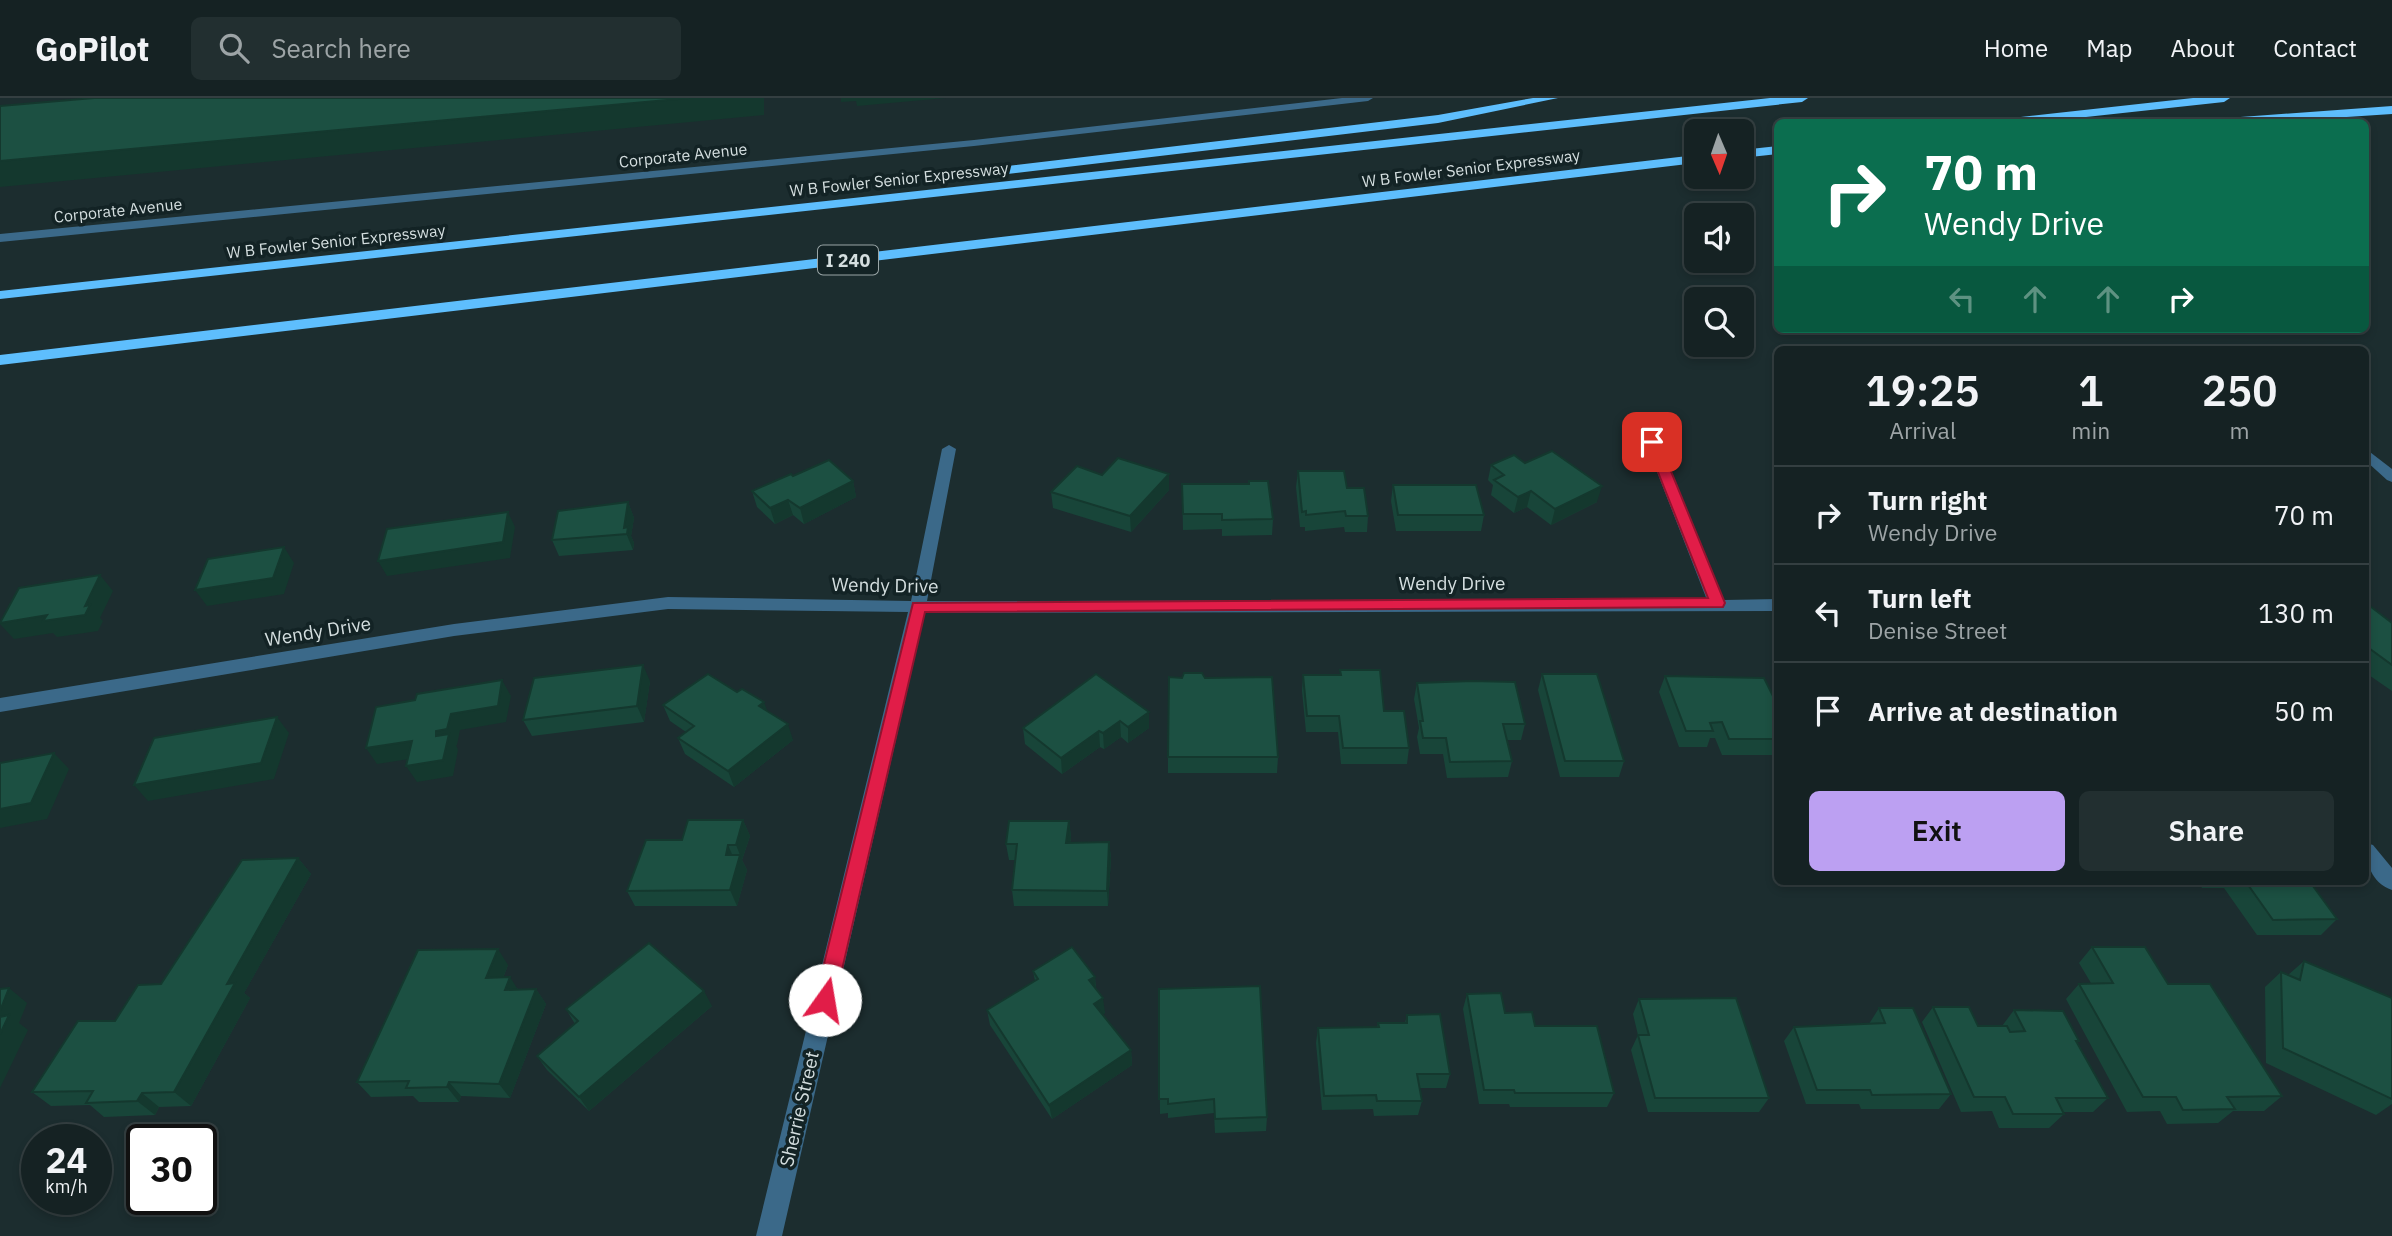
<!DOCTYPE html>
<style>
:root{--surface:#152223;--page:#222f30;--text:#f1f3f6;--muted:#9da4a6;--line:#343f41;--accent:#bca0f2}
body{margin:0;font-family:"IBM Plex Sans",sans-serif;background:var(--page);color:var(--text);height:100vh;display:flex;flex-direction:column;font-size:26px;white-space:nowrap}
*{box-sizing:border-box;margin:0}
p{font-size:23px;color:var(--muted)}
.icon{flex:none;width:38px;height:38px;fill:none;stroke:currentColor;stroke-width:2;stroke-linecap:round;stroke-linejoin:round}
.map{position:relative;flex:1;overflow:hidden}
.drawer{position:absolute;left:1774px;top:248px;width:595px;height:539px;display:flex;flex-direction:column;background:var(--surface);border-radius:10px;box-shadow:0 4px 10px #0003,0 0 0 2px var(--line)}
.drawer>*{flex:none}
.banner{position:absolute;left:1774px;top:21px;width:595px;height:214px;border-radius:10px;box-shadow:0 4px 10px #0003,0 0 0 2px var(--line);background:#0b6e4f;color:#fff;overflow:hidden}
.needle{width:46px;rotate:178deg}
.tools{position:absolute;left:1684px;top:21px;display:grid;gap:14px}
.tools a{display:grid;place-items:center;width:70px;height:70px;border-radius:10px;background:var(--surface);box-shadow:0 4px 10px #0003,0 0 0 2px var(--line);font-size:35px}
.speed{position:absolute;left:21px;top:1026px;display:flex;gap:14px;font-size:35px;font-weight:700;text-align:center}
.speed>*{display:grid;place-content:center;width:91px;height:91px;border-radius:50%;background:var(--surface);box-shadow:0 4px 10px #0003,0 0 0 2px var(--line);line-height:1}
.speed small{font-size:18px;font-weight:400}
.speed .limit{border:4px solid #111;border-radius:10px;background:#fff;color:#111}
.pin{position:absolute;display:grid;place-items:center;width:60px;height:60px;color:#fff;margin:-30px;border-radius:14px;box-shadow:0 4px 10px #0006}
.me{position:absolute;width:77px;margin:-38px;rotate:13deg;stroke-linejoin:round;filter:drop-shadow(0 0 5px #0008)}
.turn{display:flex;align-items:center;gap:24px;height:147px;padding:0 35px;font-size:32px}
.turn .icon{width:91px;height:91px;stroke-width:2.5}
.turn b{display:block;font-size:49px;line-height:60px}
.lanes{display:flex;align-items:center;height:66px;padding:0 35px;background:#0003;justify-content:center;gap:35px;direction:ltr}
.lanes .off{opacity:.35}
.eta{display:flex;justify-content:space-evenly;align-items:center;height:119px;text-align:center}
.eta b{font-size:42px;font-weight:600;line-height:49px}
.action{display:flex;gap:14px;margin-top:auto;padding:14px 35px}
.action a{flex:1;height:80px;border-radius:10px;background:var(--accent);color:#111;font-size:28px;font-weight:600;line-height:80px;text-align:center}
.action a+a{background:var(--page);color:var(--text)}
ul{padding:0;list-style:none}
li{display:flex;align-items:center;gap:21px;height:98px;padding:0 35px;border-top:2px solid var(--line)}
li div{flex:1}
li b{display:block;font-size:26px}
li em{font-style:normal}
header{display:flex;align-items:center;gap:42px;box-sizing:border-box;height:98px;padding:0 35px;background:var(--surface);border-bottom:2px solid var(--line)}
header strong{font-size:33px}
nav{display:flex;gap:38px;margin-inline-start:auto;font-size:24px}
.search{width:490px;height:63px;background:var(--page);display:flex;align-items:center;gap:18px;box-sizing:border-box;padding:0 24px;border-radius:10px;color:var(--muted);font-size:26px}
.map>svg:first-child{display:block}
.lines{fill:none;stroke-linecap:round;stroke-linejoin:round}
.minor{fill:#3b6989;fill-rule:evenodd}
.tertiary{fill:#3b6989;fill-rule:evenodd}
.motorway{fill:#5ebefd;fill-rule:evenodd}
.wall{fill:#184539}
.shaded-wall{fill:#14382e}
.building{fill:#1c5042;stroke:#14382e;stroke-width:2}
.route{fill:#e11d48;stroke:#92132f;stroke-width:2}
.labels{text-anchor:middle;dominant-baseline:central;stroke-width:7;stroke-linejoin:round;paint-order:stroke}
.far-street-label{font-size:16px;fill:#d4dedf;stroke:#132325}
.shield{fill:#132325;stroke:#9aa6a7;stroke-width:2}
.shield-label{font-size:18px;font-weight:bold;fill:#d4dedf}
.street-label{font-size:19px;fill:#d4dedf;stroke:#132325}
</style>
<header>
<strong>GoPilot</strong>
<div class="search"><svg class="icon" aria-label="search" viewBox="0 0 24 24"><circle cx="10" cy="10" r="6"/><path d="M15 15l6 6"/></svg>Search here</div>
<nav><a>Home</a><a>Map</a><a>About</a><a>Contact</a></nav>
</header>
<div class="map">
<svg width="2392" height="1138" viewBox="0 0 2392 1138">
<rect width="100%" height="100%" fill="#1c2d2f"/>
<g class="lines">
<g class="minor">
<polygon points="1652,339 1659,343 1724,502 1778,501 1778,513 925,515 782,1138 756,1138 908,514 668,511 454,538 0,614 0,600 454,526 668,499 911,503 942,351 949,347 956,351 927,503 1707,502 1645,343"/>
<polygon points="2366,351 2392,371 2392,384 2387,382 2366,363"/>
<path d="M2366,745l7,2 19,23v22c-21,-7 -26,-27 -26,-47z"/>
</g>
<polygon class="tertiary" points="1342,0 1373,0 1368,3 974,48 0,144 0,136 974,42"/>
<g class="motorway">
<polygon points="1533,0 1558,0 1438,25 932,85 925,81 932,77 1438,17"/>
<polygon points="1770,0 1808,0 1802,4 0,201 0,193"/>
<polygon points="2193,0 2230,0 2224,4 2040,24 2006,24 2012,20"/>
<polygon points="2392,8 2392,16 2270,24 2221,24 2227,20"/>
<polygon points="1778,48 1778,56 1741,60 1741,52"/>
<polygon points="1696,57 1696,65 0,267 0,257"/>
</g>
</g>
<g class="wall">
<polygon points="1525,365 1597,404 1551,427 1527,409 1514,415 1491,397 1493,387 1488,382 1491,367"/>
<polygon points="1298,373 1347,390 1368,418 1367,434 1345,434 1344,429 1305,433 1305,429 1300,429 1296,389"/>
<polygon points="1102,377 1169,392 1131,434 1053,410 1051,394"/>
<polygon points="793,378 853,383 856,399 804,426 793,417 775,426 757,409 752,393"/>
<polygon points="1182,386 1273,421 1272,437 1222,438 1222,431 1183,432"/>
<polygon points="1393,387 1484,417 1481,433 1396,433 1391,403"/>
<polygon points="628,404 634,420 631,438 634,445 633,452 559,458 552,442"/>
<polygon points="2366,505 2392,525 2392,593 2366,575"/>
<polygon points="1340,572 1384,613 1409,650 1407,666 1341,666 1338,634 1306,634 1302,593 1303,577 1340,577"/>
<polygon points="1096,576 1149,630 1128,645 1121,639 1104,651 1100,649 1062,676 1025,646 1023,630"/>
<polygon points="1542,576 1624,663 1619,679 1560,679 1538,592"/>
<polygon points="1665,578 1778,608 1778,657 1722,657 1715,640 1710,640 1707,649 1679,649 1659,594"/>
<polygon points="650,583 644,624 532,638 523,622"/>
<polygon points="1417,585 1525,626 1521,642 1507,642 1512,663 1508,679 1447,680 1443,656 1420,656 1417,639 1419,630 1414,601"/>
<polygon points="663,607 768,614 793,642 734,689 685,656 678,640 686,634 670,623"/>
<polygon points="1168,659 1278,659 1277,675 1168,675"/>
<polygon points="743,722 750,738 742,762 747,772 737,808 635,808 627,793"/>
<polygon points="1069,723 1071,739 1070,745 1109,744 1111,760 1108,808 1014,808 1012,792 1015,762 1009,762 1006,746"/>
<polygon points="298,760 311,776 244,895 250,900 191,1008 159,1009 155,1017 104,1019 90,1007 51,1008 32,994 115,923 161,886"/>
<polygon points="2198,784 2310,784 2337,821 2321,837 2257,837 2224,790 2202,790"/>
<polygon points="2092,849 2168,886 2282,998 2264,1013 2233,1013 2218,1025 2167,1026 2160,1013 2127,1014 2066,901 2079,886 2091,885 2079,865"/>
<polygon points="2304,863 2392,900 2392,1006 2376,1017 2266,965 2265,889 2281,874 2288,877"/>
<polygon points="508,867 503,880 518,891 536,891 546,906 510,1000 461,998 459,1004 419,1004 413,998 371,999 357,984"/>
<polygon points="1033,873 1095,879 1096,890 1105,915 1102,916 1131,952 1132,967 1052,1021 990,927 987,912 1035,883"/>
<polygon points="1159,891 1267,1019 1266,1033 1215,1035 1214,1015 1168,1020 1168,1015 1160,1016"/>
<polygon points="1467,896 1505,915 1535,928 1614,995 1607,1009 1510,1009 1509,1006 1479,1006 1463,911"/>
<polygon points="1639,901 1769,1000 1759,1014 1648,1014 1631,952 1638,937 1633,916"/>
<polygon points="712,908 589,1013 547,972 537,958 575,926 566,911"/>
<polygon points="1933,909 1978,928 2002,928 2014,912 2079,943 2077,945 2108,1000 2093,1014 2063,1014 2064,1016 2049,1030 1999,1030 1992,1013 1961,1014 1922,924"/>
<polygon points="1879,910 1951,996 1939,1011 1861,1011 1859,1006 1806,1006 1784,943 1794,929 1869,926"/>
<polygon points="1407,917 1450,976 1446,990 1420,990 1422,1003 1418,1017 1374,1018 1373,1011 1322,1012 1316,945 1318,930 1377,929 1378,925 1405,925"/>
</g>
<g class="shaded-wall">
<polygon points="689,0 764,0 764,17 0,89 0,63"/>
<polygon points="841,0 946,0 857,8 856,3 841,4"/>
<polygon points="1169,376 1169,392 1131,434 1130,418"/>
<polygon points="853,383 856,399 804,426 800,410"/>
<polygon points="1602,388 1597,404 1551,427 1555,411"/>
<polygon points="1531,393 1527,409 1514,415 1518,399"/>
<polygon points="788,402 793,417 775,426 770,410"/>
<polygon points="628,404 634,420 631,438 634,445 633,452 624,430"/>
<polygon points="508,414 515,429 510,460 387,478 378,463"/>
<polygon points="284,449 294,465 284,496 207,508 195,492"/>
<polygon points="100,477 113,493 100,520 103,523 98,533 57,539 53,535 14,541 0,526 0,525 85,508"/>
<polygon points="643,567 650,583 644,624 637,608"/>
<polygon points="502,582 511,598 506,624 460,632 457,647 456,647 458,652 453,678 417,684 406,668 436,638 436,633 451,616"/>
<polygon points="764,604 770,620 759,608"/>
<polygon points="1149,614 1149,630 1128,645 1128,629"/>
<polygon points="277,619 289,635 274,681 148,703 134,687"/>
<polygon points="1120,623 1121,639 1104,651 1103,635"/>
<polygon points="788,626 793,642 734,689 728,673"/>
<polygon points="1099,633 1100,649 1062,676 1061,660"/>
<polygon points="412,643 422,659 377,666 366,650"/>
<polygon points="54,655 69,671 47,721 0,730 0,711"/>
<polygon points="743,722 750,738 742,762 747,772 737,808 730,792 740,757 736,747"/>
<polygon points="1069,723 1071,739 1068,761 1066,745"/>
<polygon points="1109,744 1111,760 1108,808 1107,793"/>
<polygon points="728,747 735,763 726,757"/>
<polygon points="298,760 311,776 244,895 250,900 191,1008 174,994 227,886"/>
<polygon points="498,851 508,867 497,895 486,880"/>
<polygon points="510,879 520,895 505,892"/>
<polygon points="1095,879 1096,894 1089,882"/>
<polygon points="9,890 27,905 19,925 28,932 0,990 0,913"/>
<polygon points="536,891 546,906 510,1000 499,986"/>
<polygon points="704,893 712,908 589,1013 579,999"/>
<polygon points="1103,900 1105,915 1096,921 1094,906"/>
<polygon points="1131,952 1132,967 1052,1021 1049,1007"/>
<polygon points="449,984 461,998 459,1004 447,989"/>
<polygon points="142,995 159,1009 155,1017 137,1003"/>
</g>
<g class="building">
<polygon points="94,0 689,0 0,63 0,8"/>
<polygon points="1552,353 1602,388 1555,411 1531,393 1518,399 1494,382 1504,377 1491,367 1514,357 1525,365"/>
<polygon points="1118,360 1169,376 1130,418 1051,394 1077,368 1102,377"/>
<polygon points="829,362 853,383 800,410 788,402 770,410 752,393 791,376 793,378"/>
<polygon points="1298,373 1344,373 1347,390 1364,390 1368,418 1346,418 1345,413 1306,417 1306,413 1302,414"/>
<polygon points="1249,383 1268,383 1273,421 1222,422 1222,416 1183,416 1182,386 1249,386"/>
<polygon points="1393,387 1476,387 1484,417 1398,417"/>
<polygon points="628,404 624,430 628,429 627,436 552,442 558,413"/>
<polygon points="508,414 503,444 378,463 387,431"/>
<polygon points="284,449 273,480 195,492 208,461"/>
<polygon points="100,477 85,508 90,507 85,517 43,523 47,517 0,525 19,490"/>
<polygon points="2366,505 2392,525 2392,567 2366,548"/>
<polygon points="643,567 637,608 523,622 534,580"/>
<polygon points="1340,572 1380,572 1384,613 1404,613 1409,650 1343,650 1339,618 1307,618 1303,577 1341,577"/>
<polygon points="1184,575 1202,575 1205,580 1272,579 1278,659 1168,659 1169,579 1182,580"/>
<polygon points="708,576 737,594 742,591 764,604 759,608 788,626 728,673 678,640 694,628 663,607"/>
<polygon points="1096,576 1149,614 1128,629 1120,623 1103,635 1099,633 1061,660 1023,630"/>
<polygon points="1542,576 1597,576 1624,663 1565,663"/>
<polygon points="1665,578 1764,580 1778,608 1778,641 1729,641 1722,624 1710,625 1713,633 1686,633"/>
<polygon points="502,582 498,608 451,616 447,631 436,633 436,638 449,636 443,662 406,668 412,643 366,650 376,609 415,602 417,596"/>
<polygon points="1472,583 1515,584 1525,626 1503,626 1512,663 1450,664 1446,640 1423,640 1420,623 1423,623 1417,585"/>
<polygon points="277,619 261,665 134,687 154,640"/>
<polygon points="54,655 31,705 0,711 0,665"/>
<polygon points="688,722 743,722 736,747 728,747 726,757 740,757 730,792 627,793 646,742 682,742"/>
<polygon points="1009,723 1069,723 1066,745 1109,744 1107,793 1012,792 1017,746 1006,746"/>
<polygon points="298,760 227,886 235,885 174,994 142,995 137,1003 86,1005 93,993 32,994 78,923 115,923 138,887 161,886 242,762"/>
<polygon points="2246,784 2310,784 2337,821 2273,822"/>
<polygon points="649,845 704,893 579,999 537,958 578,923 566,911"/>
<polygon points="1072,849 1095,879 1089,882 1103,900 1094,906 1131,952 1049,1007 987,912 1038,881 1033,873"/>
<polygon points="2092,849 2145,849 2168,886 2210,886 2282,998 2227,999 2235,1011 2183,1012 2176,999 2143,999 2079,886 2113,885"/>
<polygon points="498,851 486,880 510,879 505,892 536,891 499,986 449,984 447,989 406,990 409,983 357,984 418,852"/>
<polygon points="2304,863 2392,900 2392,1001 2283,950 2281,874 2300,882"/>
<polygon points="1260,888 1267,1019 1215,1021 1214,1001 1168,1006 1168,1001 1159,1001 1159,891"/>
<polygon points="9,890 0,913 0,891"/>
<polygon points="1501,895 1505,915 1532,914 1535,928 1597,928 1614,995 1515,995 1514,992 1484,992 1467,896"/>
<polygon points="1736,900 1769,1000 1655,1000 1638,937 1649,937 1639,901"/>
<polygon points="1933,909 1969,909 1978,928 2007,928 2010,934 2025,933 2014,912 2063,913 2079,943 2076,943 2108,1000 2056,1000 2064,1016 2013,1016 2005,999 1974,999"/>
<polygon points="1879,910 1913,910 1951,996 1872,997 1870,992 1817,992 1794,929 1885,925"/>
<polygon points="1440,916 1450,976 1417,976 1422,1003 1377,1003 1376,997 1324,998 1318,930 1379,929 1378,925 1407,925 1407,917"/>
<polygon points="9,917 0,936 0,919"/>
</g>
<polygon class="route" points="1652,340 1659,344 1725,505 1723,509 925,514 835,902 832,908 825,911 818,908 815,902 913,505 1708,500 1646,344"/>
<g class="labels">
<g class="far-street-label">
<text transform="translate(683 57) rotate(-6)">Corporate Avenue</text>
<text transform="translate(1471 70) rotate(-7)">W B Fowler Senior Expressway</text>
<text transform="translate(899 81) rotate(-6)">W B Fowler Senior Expressway</text>
<text transform="translate(118 112) rotate(-6)">Corporate Avenue</text>
<text transform="translate(336 143) rotate(-6)">W B Fowler Senior Expressway</text>
</g>
<rect class="shield" x="818" y="147.5" width="60" height="29" rx="5"/>
<g class="shield-label">
<text x="848" y="162">I 240</text>
</g>
<g class="street-label">
<text x="1452" y="485">Wendy Drive</text>
<text transform="translate(885 487) rotate(1)">Wendy Drive</text>
<text transform="translate(318 533) rotate(-9)">Wendy Drive</text>
<text transform="translate(799 1011) rotate(-77)">Sherrie Street</text>
</g>
</g>
</svg>
<div class="tools">
<a><svg class="needle" viewBox="-14 -14 28 28"><path d="M0-13l5 13h-10z" fill="#e53935"/><path d="M0 13l5-13h-10z" fill="#9da4a6"/></svg></a>
<a><svg class="icon" aria-label="sound" viewBox="0 0 24 24"><path d="M4 9h4l5-4v14l-5-4H4zM17 9q2 3 0 6"/></svg></a>
<a><svg class="icon" aria-label="search" viewBox="0 0 24 24"><circle cx="10" cy="10" r="6"/><path d="M15 15l6 6"/></svg></a>
</div>
<div class="speed"><div>24<small>km/h</small></div><div class="limit">30</div></div>
<div class="pin" style="left:1652px;top:344px;background:#d93025"><svg class="icon" aria-label="arrive" viewBox="0 0 24 24"><path d="M6 21V4h12l-3 4 3 4H6"/></svg></div>
<svg class="me" style="left:825px;top:902px" viewBox="-20 -20 40 40"><circle r="19" fill="#fff"/><path d="M0-13L10 11 0 6-10 11z" fill="#e11d48"/></svg>
<div class="banner">
<div class="turn"><svg class="icon" aria-label="right" viewBox="0 0 24 24"><path d="M7 20v-9h11M14 6l5 5-5 5"/></svg><div><b>70 m</b>Wendy Drive</div></div>
<div class="lanes"><svg class="icon off" aria-label="left" viewBox="0 0 24 24"><path d="M17 20v-9H6M10 6l-5 5 5 5"/></svg><svg class="icon off" aria-label="ahead" viewBox="0 0 24 24"><path d="M12 20V5M6 11l6-6 6 6"/></svg><svg class="icon off" aria-label="ahead" viewBox="0 0 24 24"><path d="M12 20V5M6 11l6-6 6 6"/></svg><svg class="icon" aria-label="right" viewBox="0 0 24 24"><path d="M7 20v-9h11M14 6l5 5-5 5"/></svg></div>
</div>
<section class="drawer">
<div class="eta">
<div><b>19:25</b><p>Arrival</p></div>
<div><b>1</b><p>min</p></div>
<div><b>250</b><p>m</p></div>
</div>
<ul>
<li><svg class="icon" aria-label="right" viewBox="0 0 24 24"><path d="M7 20v-9h11M14 6l5 5-5 5"/></svg><div><b>Turn right</b><p>Wendy Drive</p></div><em>70 m</em></li>
<li><svg class="icon" aria-label="left" viewBox="0 0 24 24"><path d="M17 20v-9H6M10 6l-5 5 5 5"/></svg><div><b>Turn left</b><p>Denise Street</p></div><em>130 m</em></li>
<li><svg class="icon" aria-label="arrive" viewBox="0 0 24 24"><path d="M6 21V4h12l-3 4 3 4H6"/></svg><div><b>Arrive at destination</b></div><em>50 m</em></li>
</ul>
<div class="action"><a>Exit</a><a>Share</a></div>
</section>
</div>
